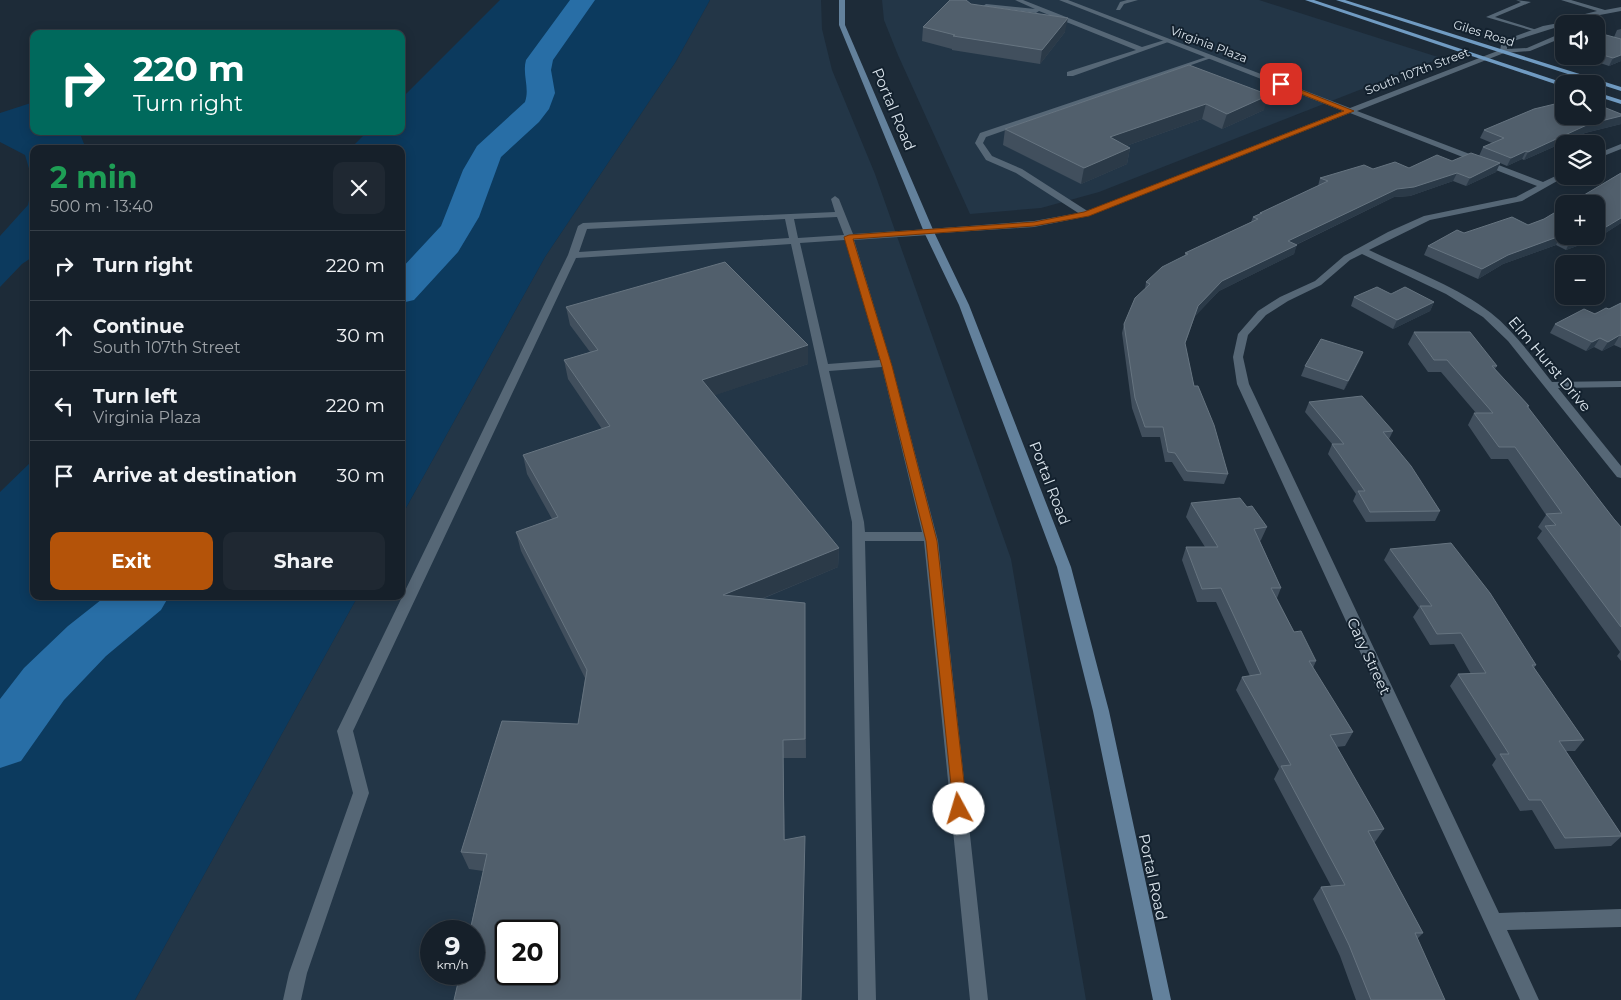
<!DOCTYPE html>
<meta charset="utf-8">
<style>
:root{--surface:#16202a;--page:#1f2832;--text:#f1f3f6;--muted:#9ea3a8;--line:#353e47;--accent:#b45309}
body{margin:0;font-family:Montserrat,sans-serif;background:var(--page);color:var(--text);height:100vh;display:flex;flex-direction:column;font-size:19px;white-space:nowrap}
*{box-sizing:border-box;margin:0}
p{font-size:16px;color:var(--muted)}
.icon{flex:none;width:28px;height:28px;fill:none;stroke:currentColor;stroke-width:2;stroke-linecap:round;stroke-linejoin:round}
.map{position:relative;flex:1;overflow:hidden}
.drawer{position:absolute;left:30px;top:145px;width:375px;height:455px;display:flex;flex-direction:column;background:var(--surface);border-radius:10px;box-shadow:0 2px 12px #0003,0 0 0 1px var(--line)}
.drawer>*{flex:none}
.guide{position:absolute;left:30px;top:30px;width:375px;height:105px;border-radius:10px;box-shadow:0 2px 12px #0003,0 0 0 1px var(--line);background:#00695c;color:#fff;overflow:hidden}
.controls{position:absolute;left:1555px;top:15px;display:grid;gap:10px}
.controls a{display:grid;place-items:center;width:50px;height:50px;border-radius:10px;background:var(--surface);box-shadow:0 2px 12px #0003,0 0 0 1px var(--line);font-size:25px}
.speed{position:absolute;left:420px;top:920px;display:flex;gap:10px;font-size:25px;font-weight:700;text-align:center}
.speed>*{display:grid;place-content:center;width:65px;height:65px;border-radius:50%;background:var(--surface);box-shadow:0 2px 12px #0003,0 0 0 1px var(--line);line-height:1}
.speed small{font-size:12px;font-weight:400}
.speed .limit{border:2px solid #111;border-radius:8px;background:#fff;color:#111}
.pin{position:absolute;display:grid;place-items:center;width:42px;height:42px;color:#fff;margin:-21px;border-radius:10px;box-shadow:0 2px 8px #0006}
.me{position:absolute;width:55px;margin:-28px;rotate:354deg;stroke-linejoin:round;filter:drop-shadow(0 0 4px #0008)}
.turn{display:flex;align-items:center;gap:18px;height:105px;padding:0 20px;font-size:22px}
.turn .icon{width:65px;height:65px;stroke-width:2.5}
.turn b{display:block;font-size:35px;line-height:42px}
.round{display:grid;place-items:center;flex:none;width:52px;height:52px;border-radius:10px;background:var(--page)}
.overview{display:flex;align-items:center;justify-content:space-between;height:85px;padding:0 20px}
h1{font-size:30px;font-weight:700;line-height:38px;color:#1e9e55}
.action{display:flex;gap:10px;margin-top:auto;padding:10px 20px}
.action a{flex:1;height:58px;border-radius:10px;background:var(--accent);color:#fff;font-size:20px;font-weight:700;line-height:58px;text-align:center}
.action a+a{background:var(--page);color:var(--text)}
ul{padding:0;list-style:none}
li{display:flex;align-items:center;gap:15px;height:70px;padding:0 20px;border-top:1px solid var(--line)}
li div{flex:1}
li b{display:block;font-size:19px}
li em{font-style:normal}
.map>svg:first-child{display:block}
.built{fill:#233647;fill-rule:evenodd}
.green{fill:#0c3a5e}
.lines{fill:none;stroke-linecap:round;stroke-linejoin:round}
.river{fill:#286ea6;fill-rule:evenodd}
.lane{fill:#566776;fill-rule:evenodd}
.street{fill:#566776;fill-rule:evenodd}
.secondary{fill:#63819c;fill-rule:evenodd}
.primary{fill:#709bc2;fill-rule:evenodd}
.wall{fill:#414f5d}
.shaded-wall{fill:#2b3a48}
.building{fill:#515f6c;stroke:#667480;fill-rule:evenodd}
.route{fill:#b45309;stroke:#753606}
.labels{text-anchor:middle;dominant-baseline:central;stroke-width:4;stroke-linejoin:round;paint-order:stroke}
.far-street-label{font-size:12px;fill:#dae4ec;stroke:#13212e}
.street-label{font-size:15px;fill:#dae4ec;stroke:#13212e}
</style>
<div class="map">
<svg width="1621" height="1000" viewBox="0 0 1621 1000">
<rect width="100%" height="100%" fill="#1d2b38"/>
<g class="built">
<path d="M710,0h111l1,29 10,41 43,104 136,385 75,441h-951l223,-404h43v-79l144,-260 130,-194zM431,931h43v43h-43zM506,931h43v43h-43z"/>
<polygon points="882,0 1259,0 1441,58 1099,192 1041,208 970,214 898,55 884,20"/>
</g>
<g class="green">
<polygon points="500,0 710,0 675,63 545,257 401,517 401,149 350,149 368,131 401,131 401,99"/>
<polygon points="34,102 34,131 79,131 86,149 34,149 34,256 22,264 0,287 0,236 28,205 33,182 25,155 0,142 0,113"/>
<polygon points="34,459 34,596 358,596 135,1000 0,1000 0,492"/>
</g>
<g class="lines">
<g class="river">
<path d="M570,0h25l-42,60 -2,10 4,23 -6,16 -10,13 -38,35 -22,60 -21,35 -44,48 -13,3v-34l40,-43 22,-56 14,-24 48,-44c5,-14 -3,-28 1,-42z"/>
<polygon points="106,596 169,596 161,610 106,656 64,700 21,761 0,768 0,699 24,668 68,626"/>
</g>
<g class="lane">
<polygon points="1015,0 1023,0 1142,47 1168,39 1171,41 1073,76 1067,76 1067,72 1136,50 1039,11 1036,13 983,6 986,4 1035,9"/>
<polygon points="1127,0 1138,0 1124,4 1120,10 1116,10 1120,2"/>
<polygon points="1516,0 1531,2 1495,17 1537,30 1537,32 1486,17 1521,2"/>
<polygon points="1209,56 1214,57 986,137 983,143 992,156 1022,169 1089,212 1089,216 1083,216 1016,173 986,160 975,143 980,133"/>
<path d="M835,196l4,3 14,35 76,-5 5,3 -5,3 -75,5 38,126 46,175 50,459h-18l-46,-459h-59l11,459h-18l-6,-478 -61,-278 -215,14 -223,473 16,62 -62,180 -6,27h-18l6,-27 64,-180 -16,-62 231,-476 10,-29 5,-3 252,-11 -4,-13zM837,217l7,18 -46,3 -4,-19zM785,219l4,19 -210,14 8,-23zM845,240l35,120 -52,4 -28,-121zM882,367l40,165h-57l-1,-10 -35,-151z"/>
</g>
<g class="street">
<path d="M1059,0h9l282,108 150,-58 2,-9 41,-15 21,-4 21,-8 12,-3 -36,-11h10l34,10 16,-3v4l-32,6 -82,26v6l20,-1 37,-16v5l-34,14 -26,2 -147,58 186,71 21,-10v4h2l-44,25 -92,19 -61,30c39,19 88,36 122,63 24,19 42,45 61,69l69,-1v6l-63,1 63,78v12l-4,-1 -109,-136 -25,-24 -37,-23 -84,-40 -12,6 -29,25 -33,16 -22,14 -18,20 -5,22 6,27 250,529 122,-4v18l-114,3 32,70h-19l-283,-616 -4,-27 5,-23 20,-23 22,-14 35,-16 29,-25 44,-24 36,-16 92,-19 21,-11 -187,-73 -261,103 -55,11 -108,7 -2,-2 5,-3 105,-8 50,-9 259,-101z"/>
<polygon points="1596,35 1621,42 1621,46 1596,39"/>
<polygon points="1621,144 1621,149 1596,159 1596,154"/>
</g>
<polygon class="secondary" points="839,0 845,0 845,25 934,232 969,305 1071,567 1109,711 1171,1000 1153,1000 1093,711 1057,567 959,305 924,232 839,25"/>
<g class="primary">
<polygon points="1305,0 1314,0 1567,84 1561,86"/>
<polygon points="1336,0 1345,0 1621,87 1621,91"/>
<polygon points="1596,92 1621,100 1621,104 1596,96"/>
</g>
</g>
<g class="wall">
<polygon points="971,4 1065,32 1040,64 952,50 952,49 922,41 923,27"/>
<polygon points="1621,29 1621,61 1609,66 1579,56 1596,56 1596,39 1614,37 1617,30"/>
<polygon points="1189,65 1264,110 1222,129 1202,119 1126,146 1130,148 1127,164 1081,184 1003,145 1005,129"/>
<polygon points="1564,104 1621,124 1585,133 1524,160 1522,159 1507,166 1500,163 1496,172 1466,186 1453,181 1410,196 1394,197 1296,245 1294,254 1219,291 1195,316 1185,344 1194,386 1228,474 1224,484 1184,481 1172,462 1165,462 1160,437 1142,437 1132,408 1122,333 1124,324 1145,289 1146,282 1185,256 1185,253 1251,222 1253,217 1259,214 1260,213 1318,186 1320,178 1373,169 1409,168 1452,161 1479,156 1483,147 1492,143 1480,138 1484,130"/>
<polygon points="1621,173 1621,223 1596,239 1566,250 1556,245 1503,264 1478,279 1424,255 1428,246 1464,233 1528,225 1544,219"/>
<polygon points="1391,294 1434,302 1430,311 1393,329 1351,306 1354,297"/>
<polygon points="1621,303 1621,348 1614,345 1602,351 1594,347 1586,351 1550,333 1555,324 1609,309"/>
<polygon points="566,307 808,364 714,395 839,548 838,567 762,599 805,603 806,758 783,758 785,840 805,854 801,1000 454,1000 483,871 469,869 461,852 578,724 585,678 521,551 516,532 552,519 527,474 523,455 602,429 568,379 564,360 590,352 570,325"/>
<polygon points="1414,332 1497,366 1495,369 1529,406 1528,408 1614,519 1621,527 1621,661 1617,656 1620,652 1537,538 1542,531 1538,527 1546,515 1508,459 1491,459 1468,425 1474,413 1476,413 1441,372 1428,372 1408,344"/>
<polygon points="1363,352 1359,362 1344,390 1301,376 1305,366"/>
<polygon points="1309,402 1393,431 1389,439 1440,511 1435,521 1366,522 1353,501 1356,494 1328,454 1332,444 1305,412"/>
<polygon points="1191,503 1247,507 1267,527 1261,540 1260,541 1281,588 1277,598 1294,632 1316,661 1313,668 1353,732 1345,746 1336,747 1384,829 1375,842 1374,842 1423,933 1417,939 1445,1000 1356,1000 1340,956 1313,899 1321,887 1331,886 1274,779 1279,769 1236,690 1242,677 1250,676 1216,602 1197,602 1182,560 1186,547 1205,547 1186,517"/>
<polygon points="1390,549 1536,665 1534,668 1584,740 1575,751 1566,751 1621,834 1621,837 1611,846 1555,849 1532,810 1520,811 1492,765 1496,759 1450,686 1458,674 1471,674 1454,644 1430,645 1413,617 1419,608 1384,560"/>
</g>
<g class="shaded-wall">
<polygon points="1068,18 1065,32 1040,64 1042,50"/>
<polygon points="1621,55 1621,61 1609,66 1613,58"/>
<polygon points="1269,95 1264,110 1222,129 1227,114"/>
<polygon points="1206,104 1202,119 1106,153 1110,137"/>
<polygon points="1621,116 1621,124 1585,133 1524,160 1528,152 1589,124"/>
<polygon points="1130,148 1127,164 1081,184 1084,168"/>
<polygon points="1526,151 1522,159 1507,166 1511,158"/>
<polygon points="1500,163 1496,172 1466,186 1470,178"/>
<polygon points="1457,173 1453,181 1410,196 1394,197 1285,250 1288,241 1397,189"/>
<polygon points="1621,218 1621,223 1596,239 1566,250 1570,241 1584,236 1596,236 1596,232"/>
<polygon points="1560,236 1556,245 1503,264 1478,279 1482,269 1508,255"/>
<polygon points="1297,245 1294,254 1219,291 1195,316 1182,353 1198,306 1222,281"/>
<polygon points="1434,302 1430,311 1393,329 1397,320"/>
<polygon points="1620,335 1614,345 1602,351 1608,342"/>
<polygon points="1600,338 1594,347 1586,351 1592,342"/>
<polygon points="808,345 808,364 704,399 702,380"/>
<polygon points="1363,352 1359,362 1344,390 1348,381"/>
<polygon points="839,548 838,567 725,614 723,595"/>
</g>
<g class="building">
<polygon points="950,0 966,0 971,4 1068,18 1042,50 953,36 955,35 923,27"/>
<polygon points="1606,35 1621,39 1621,55 1613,58 1596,53 1596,39"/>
<polygon points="1189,65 1269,95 1227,114 1206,104 1110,137 1130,148 1084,168 1005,129"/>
<polygon points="1559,103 1564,104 1564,116 1596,116 1596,104 1621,114 1621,116 1589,124 1528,152 1526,151 1511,158 1483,147 1504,138 1484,130 1534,109"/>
<polygon points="1471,153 1500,163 1470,178 1457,173 1414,187 1397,189 1288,241 1297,245 1222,281 1198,306 1185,343 1194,386 1198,386 1214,425 1228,474 1187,471 1175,453 1168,452 1163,427 1145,427 1135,398 1124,324 1135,298 1150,284 1146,282 1162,267 1188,254 1185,253 1258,219 1253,217 1262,213 1260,213 1328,181 1320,178 1364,165 1373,169 1395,162 1409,168 1437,155 1452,161"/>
<polygon points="1621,173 1621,218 1601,230 1596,232 1596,204 1569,204"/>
<polygon points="1564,207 1564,236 1584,236 1570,241 1560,236 1508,255 1482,269 1428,246 1457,230 1464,233 1512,217 1528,225 1544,219"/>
<path d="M725,262l83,83 -106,35 137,168 -116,47 82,8v136l-22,1 1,100 21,-4 -4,164h-347l6,-26h14v-43h-4l17,-77 -26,-2 41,-131 76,3 9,-54 -71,-138 42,-15 -35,-62 87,-29 -46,-66 34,-10 -32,-43zM506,931h43v43h-43z"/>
<polygon points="1377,287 1391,294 1405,287 1434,302 1397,320 1354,297"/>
<polygon points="1621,303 1621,336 1620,335 1608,342 1600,338 1592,342 1555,324 1584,309 1595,314 1606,308 1609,309"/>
<polygon points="1414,332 1470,332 1497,366 1492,366 1529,406 1527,406 1614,519 1621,527 1621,627 1545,526 1556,525 1546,514 1562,513 1515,447 1499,447 1474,413 1493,413 1447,360 1434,360"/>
<polygon points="1321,339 1363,352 1348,381 1305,366"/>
<polygon points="1362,396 1393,431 1383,432 1411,466 1440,511 1370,512 1358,491 1365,491 1332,444 1344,444 1309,402"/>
<polygon points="1240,498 1247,507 1252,506 1267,527 1254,529 1281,588 1271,588 1294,632 1301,631 1316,661 1309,661 1353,732 1330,735 1384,829 1368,831 1423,933 1415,933 1445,1000 1371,1000 1349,945 1321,887 1345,885 1281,766 1291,765 1242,677 1261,674 1221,588 1202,589 1186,547 1218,547 1191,503"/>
<polygon points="1451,543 1490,593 1536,665 1532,665 1584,740 1559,741 1621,834 1621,836 1565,838 1541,800 1529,800 1500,754 1509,754 1458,674 1486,673 1461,633 1437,634 1420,606 1432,606 1390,549"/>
</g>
<polygon class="route" points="1281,82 1354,111 1089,216 1034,226 853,239 892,366 937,541 967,809 964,814 959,816 954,814 926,541 882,366 844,237 849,235 1034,222 1084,212 1344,111 1278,85"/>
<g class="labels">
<g class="far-street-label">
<text transform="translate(1484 33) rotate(17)">Giles Road</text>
<text transform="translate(1209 44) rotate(21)">Virginia Plaza</text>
<text transform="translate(1417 71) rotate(-21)">South 107th Street</text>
</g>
<g class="street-label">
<text transform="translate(894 109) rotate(67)">Portal Road</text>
<text transform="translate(1550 364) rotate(50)">Elm Hurst Drive</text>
<text transform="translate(1050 483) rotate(69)">Portal Road</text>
<text transform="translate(1369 656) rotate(65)">Cary Street</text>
<text transform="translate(1153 877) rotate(78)">Portal Road</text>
</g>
</g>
</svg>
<div class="controls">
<a><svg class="icon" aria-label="sound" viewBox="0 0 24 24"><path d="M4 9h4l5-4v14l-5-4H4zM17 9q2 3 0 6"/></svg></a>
<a><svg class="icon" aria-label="search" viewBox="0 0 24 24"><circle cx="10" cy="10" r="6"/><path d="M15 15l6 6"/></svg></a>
<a><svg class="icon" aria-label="layers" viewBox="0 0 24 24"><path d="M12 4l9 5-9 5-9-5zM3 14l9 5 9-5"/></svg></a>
<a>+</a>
<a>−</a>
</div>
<div class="speed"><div>9<small>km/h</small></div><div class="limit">20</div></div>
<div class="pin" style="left:1281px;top:84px;background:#d93025"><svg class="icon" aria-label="arrive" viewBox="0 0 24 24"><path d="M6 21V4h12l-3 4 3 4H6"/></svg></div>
<svg class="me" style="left:959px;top:809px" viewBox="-20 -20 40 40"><circle r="19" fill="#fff"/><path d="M0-13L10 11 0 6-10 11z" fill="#b45309"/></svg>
<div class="guide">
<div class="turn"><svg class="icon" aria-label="right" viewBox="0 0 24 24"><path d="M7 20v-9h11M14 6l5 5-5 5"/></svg><div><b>220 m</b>Turn right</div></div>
</div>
<section class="drawer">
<div class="overview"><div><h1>2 min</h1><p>500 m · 13:40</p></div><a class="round"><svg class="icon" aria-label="close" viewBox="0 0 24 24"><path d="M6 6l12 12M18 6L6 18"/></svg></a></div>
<ul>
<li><svg class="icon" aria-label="right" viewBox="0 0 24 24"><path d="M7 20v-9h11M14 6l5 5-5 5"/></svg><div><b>Turn right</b></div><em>220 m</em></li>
<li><svg class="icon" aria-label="ahead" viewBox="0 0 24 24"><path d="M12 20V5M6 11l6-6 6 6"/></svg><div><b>Continue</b><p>South 107th Street</p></div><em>30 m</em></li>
<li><svg class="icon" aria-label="left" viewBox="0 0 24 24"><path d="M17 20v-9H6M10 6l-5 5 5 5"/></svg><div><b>Turn left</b><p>Virginia Plaza</p></div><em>220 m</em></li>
<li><svg class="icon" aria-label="arrive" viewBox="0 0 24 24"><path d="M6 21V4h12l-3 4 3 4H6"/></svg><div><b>Arrive at destination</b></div><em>30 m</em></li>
</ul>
<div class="action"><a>Exit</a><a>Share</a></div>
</section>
</div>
